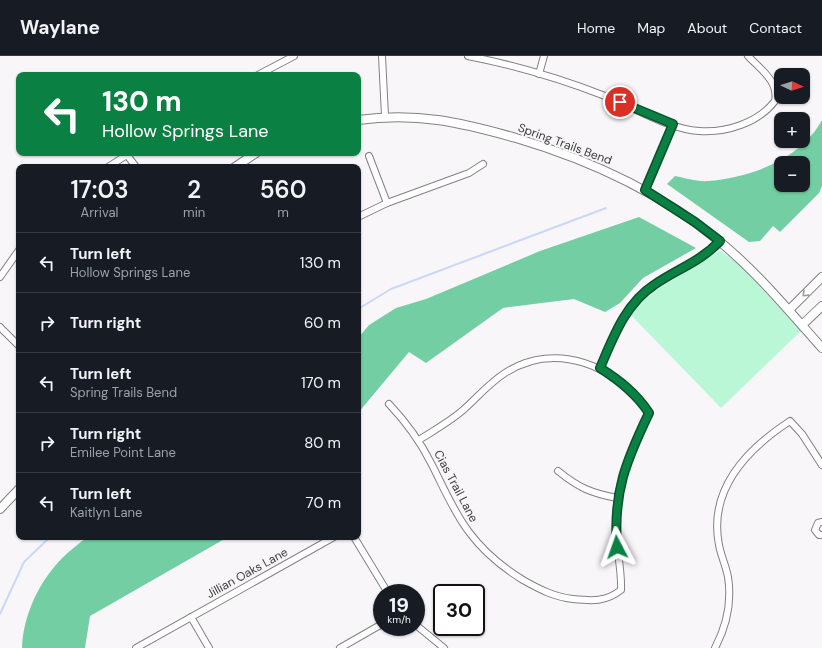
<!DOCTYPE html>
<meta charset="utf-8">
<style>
:root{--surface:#171b24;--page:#20242c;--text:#f1f3f6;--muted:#9ea1a6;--line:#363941}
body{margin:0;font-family:"DM Sans",sans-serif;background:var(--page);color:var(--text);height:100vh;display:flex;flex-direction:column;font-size:15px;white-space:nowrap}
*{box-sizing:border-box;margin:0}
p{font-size:13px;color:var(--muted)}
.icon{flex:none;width:22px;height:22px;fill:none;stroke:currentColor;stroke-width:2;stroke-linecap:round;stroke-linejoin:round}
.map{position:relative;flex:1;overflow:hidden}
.panel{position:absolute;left:16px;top:108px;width:345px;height:376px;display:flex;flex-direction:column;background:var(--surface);border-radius:8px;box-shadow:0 1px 3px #0004}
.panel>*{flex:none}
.banner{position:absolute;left:16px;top:16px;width:345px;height:84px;border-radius:8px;box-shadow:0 1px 3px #0004;background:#0b8043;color:#fff;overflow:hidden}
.needle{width:26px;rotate:94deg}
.fabs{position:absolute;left:774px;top:12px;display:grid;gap:8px}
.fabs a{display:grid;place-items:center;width:36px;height:36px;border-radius:8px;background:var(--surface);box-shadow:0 1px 3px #0004;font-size:20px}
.speed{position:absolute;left:373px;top:528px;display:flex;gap:8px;font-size:20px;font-weight:700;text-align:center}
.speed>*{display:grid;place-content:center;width:52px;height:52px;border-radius:50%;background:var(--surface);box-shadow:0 1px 3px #0004;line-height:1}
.speed small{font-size:10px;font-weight:400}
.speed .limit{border:2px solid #111;border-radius:6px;background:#fff;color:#111}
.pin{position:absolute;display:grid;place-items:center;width:34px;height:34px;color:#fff;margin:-17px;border:2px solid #fff;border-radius:50%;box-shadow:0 1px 4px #0007}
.me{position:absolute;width:44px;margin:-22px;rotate:356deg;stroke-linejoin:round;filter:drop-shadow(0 0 3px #0008)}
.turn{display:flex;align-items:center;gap:14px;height:84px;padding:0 20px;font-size:18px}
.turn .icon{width:52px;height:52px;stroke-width:2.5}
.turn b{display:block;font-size:28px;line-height:34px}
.eta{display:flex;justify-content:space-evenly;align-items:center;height:68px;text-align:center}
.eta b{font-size:24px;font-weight:600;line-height:28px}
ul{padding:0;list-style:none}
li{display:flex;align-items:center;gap:12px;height:60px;padding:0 20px;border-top:1px solid var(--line)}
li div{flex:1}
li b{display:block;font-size:15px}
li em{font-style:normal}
header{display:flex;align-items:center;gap:24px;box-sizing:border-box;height:56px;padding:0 20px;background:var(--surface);border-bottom:1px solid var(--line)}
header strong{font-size:19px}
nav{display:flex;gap:22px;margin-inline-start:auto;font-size:14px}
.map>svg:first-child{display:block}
.green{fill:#b9f7d7}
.forest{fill:#73cea3;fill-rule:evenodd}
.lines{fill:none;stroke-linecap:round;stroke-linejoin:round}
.stream{stroke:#c9d9f5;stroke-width:2}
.street-casing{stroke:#838183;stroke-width:8}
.secondary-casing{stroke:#838183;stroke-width:10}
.street{stroke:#fff;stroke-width:6}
.secondary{stroke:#fff;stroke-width:8}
.oneway{stroke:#9e9d9e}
.route-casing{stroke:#07532c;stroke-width:10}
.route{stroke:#0b8043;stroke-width:7}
.labels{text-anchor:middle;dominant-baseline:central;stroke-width:4;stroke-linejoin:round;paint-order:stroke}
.street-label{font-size:12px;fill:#3c3b3c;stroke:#f9f6f9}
</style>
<header>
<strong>Waylane</strong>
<nav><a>Home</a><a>Map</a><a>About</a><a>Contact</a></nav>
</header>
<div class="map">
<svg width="822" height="592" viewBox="0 0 822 592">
<rect width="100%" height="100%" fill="#f9f6f9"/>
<path class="green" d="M721,195l18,13 62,67 -80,77 -90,-93c17,-24 42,-35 67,-50 7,-5 14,-13 23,-14z"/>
<g class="forest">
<path d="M822,64v66l-3,7 -39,39 -7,-6 -13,15 -11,1 -82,-58 8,-8c10,2 23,6 33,5 42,-3 93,-22 114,-61zM781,107h22v22h-22z"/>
<polygon points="639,161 696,192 643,222 620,247 605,256 574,243 503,252 426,307 409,296 358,357 358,282 369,269 396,252 426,243 540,195"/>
<path d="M87,481h141l-138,79 -5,32h-63c1,-29 14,-60 33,-82 9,-11 21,-20 32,-29z"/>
</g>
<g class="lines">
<g class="stream">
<polyline points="358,253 391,233 606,152"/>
<polyline points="0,558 24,506 50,481"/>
</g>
<defs>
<g id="street">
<polyline points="382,0 385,60"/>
<path d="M468,0c46,9 93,23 137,40 29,11 63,33 94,35 27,2 59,-8 76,-30 4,-20 -15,-32 -27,-45"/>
<polyline points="539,18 544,0"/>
<polyline points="258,19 294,0"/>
<polyline points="127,99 136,111"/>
<polyline points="369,100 387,147"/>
<polyline points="108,111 130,97"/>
<polyline points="645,134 673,68"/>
<polyline points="358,161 387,147 469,117 483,108"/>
<polyline points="0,221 19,194"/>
<polyline points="0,271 19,290"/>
<path d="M600,312c13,-30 25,-64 54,-83 23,-16 46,-23 66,-44"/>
<path d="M389,348c17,18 31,37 42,59 12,23 22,48 38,69 14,19 33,35 54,48 16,9 31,17 50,19 19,2 33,3 48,-9 1,-23 -6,-44 -5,-67 0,-40 16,-75 33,-110 -31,-47 -93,-73 -144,-40 -16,10 -28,25 -43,38 -13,11 -29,20 -43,29"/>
<path d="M558,415c21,17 33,22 59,27"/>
<polyline points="822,466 818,467 815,474 819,479 822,479"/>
<polyline points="354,481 388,537"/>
<polyline points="191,561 209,592"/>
<polyline points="416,569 444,592"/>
<polyline points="136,592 334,481"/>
<polyline points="340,592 382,568"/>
<path d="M715,592c11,-21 17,-46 13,-71 -2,-11 -7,-21 -9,-32 -11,-56 28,-96 71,-124l12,13 20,31"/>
</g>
<g id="secondary">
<path d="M358,64c58,-8 102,2 158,18 74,22 143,53 203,103 38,31 70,70 103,107"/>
<polyline points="235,111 256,97"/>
<polyline points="789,254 822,221"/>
<polyline points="802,269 822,250"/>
<polyline points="0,453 19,433"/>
</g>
</defs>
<use href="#street" class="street-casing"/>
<use href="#secondary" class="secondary-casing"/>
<use href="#street" class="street"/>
<use href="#secondary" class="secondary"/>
</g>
<defs><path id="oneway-chevron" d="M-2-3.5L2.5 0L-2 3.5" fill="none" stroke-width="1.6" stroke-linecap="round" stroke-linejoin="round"/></defs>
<use class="oneway" href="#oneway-chevron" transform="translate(805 238) rotate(136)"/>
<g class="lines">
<defs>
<path id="route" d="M617,491c-4,-55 9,-86 32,-134 -13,-20 -30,-33 -49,-45 13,-30 25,-64 54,-83 23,-16 46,-23 66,-44l-25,-19 -50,-32 28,-66 -53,-22"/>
</defs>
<use href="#route" class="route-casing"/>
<use href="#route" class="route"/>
</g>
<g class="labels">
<g class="street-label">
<text transform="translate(565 88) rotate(20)">Spring Trails Bend</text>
<text transform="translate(456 430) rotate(62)">Cias Trail Lane</text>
<text transform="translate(247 517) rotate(-29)">Jillian Oaks Lane</text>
</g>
</g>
</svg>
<div class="fabs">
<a><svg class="needle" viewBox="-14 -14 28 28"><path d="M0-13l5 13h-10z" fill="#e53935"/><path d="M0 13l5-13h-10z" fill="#9ea1a6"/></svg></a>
<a>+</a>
<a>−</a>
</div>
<div class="speed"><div>19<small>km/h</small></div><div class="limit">30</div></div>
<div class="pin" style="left:620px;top:46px;background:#d93025"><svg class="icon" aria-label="arrive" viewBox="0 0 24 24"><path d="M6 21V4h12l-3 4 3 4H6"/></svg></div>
<svg class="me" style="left:617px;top:491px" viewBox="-20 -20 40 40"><path d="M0-17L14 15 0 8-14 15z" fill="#0b8043" stroke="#fff" stroke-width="4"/></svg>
<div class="banner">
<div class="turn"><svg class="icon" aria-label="left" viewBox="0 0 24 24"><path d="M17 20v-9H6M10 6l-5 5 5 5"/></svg><div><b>130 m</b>Hollow Springs Lane</div></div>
</div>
<section class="panel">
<div class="eta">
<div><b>17:03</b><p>Arrival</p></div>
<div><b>2</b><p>min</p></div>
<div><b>560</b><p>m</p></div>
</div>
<ul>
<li><svg class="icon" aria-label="left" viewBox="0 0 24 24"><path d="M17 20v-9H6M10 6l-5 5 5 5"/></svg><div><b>Turn left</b><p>Hollow Springs Lane</p></div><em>130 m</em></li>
<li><svg class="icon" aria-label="right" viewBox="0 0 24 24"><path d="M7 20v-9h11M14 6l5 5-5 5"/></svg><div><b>Turn right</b></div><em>60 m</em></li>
<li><svg class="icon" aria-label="left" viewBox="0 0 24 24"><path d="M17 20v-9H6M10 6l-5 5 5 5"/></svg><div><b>Turn left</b><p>Spring Trails Bend</p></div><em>170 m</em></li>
<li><svg class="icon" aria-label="right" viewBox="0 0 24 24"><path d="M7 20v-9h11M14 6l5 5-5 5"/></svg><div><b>Turn right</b><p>Emilee Point Lane</p></div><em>80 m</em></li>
<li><svg class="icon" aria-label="left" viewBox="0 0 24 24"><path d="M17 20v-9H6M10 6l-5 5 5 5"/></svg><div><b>Turn left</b><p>Kaitlyn Lane</p></div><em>70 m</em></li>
</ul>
</section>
</div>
